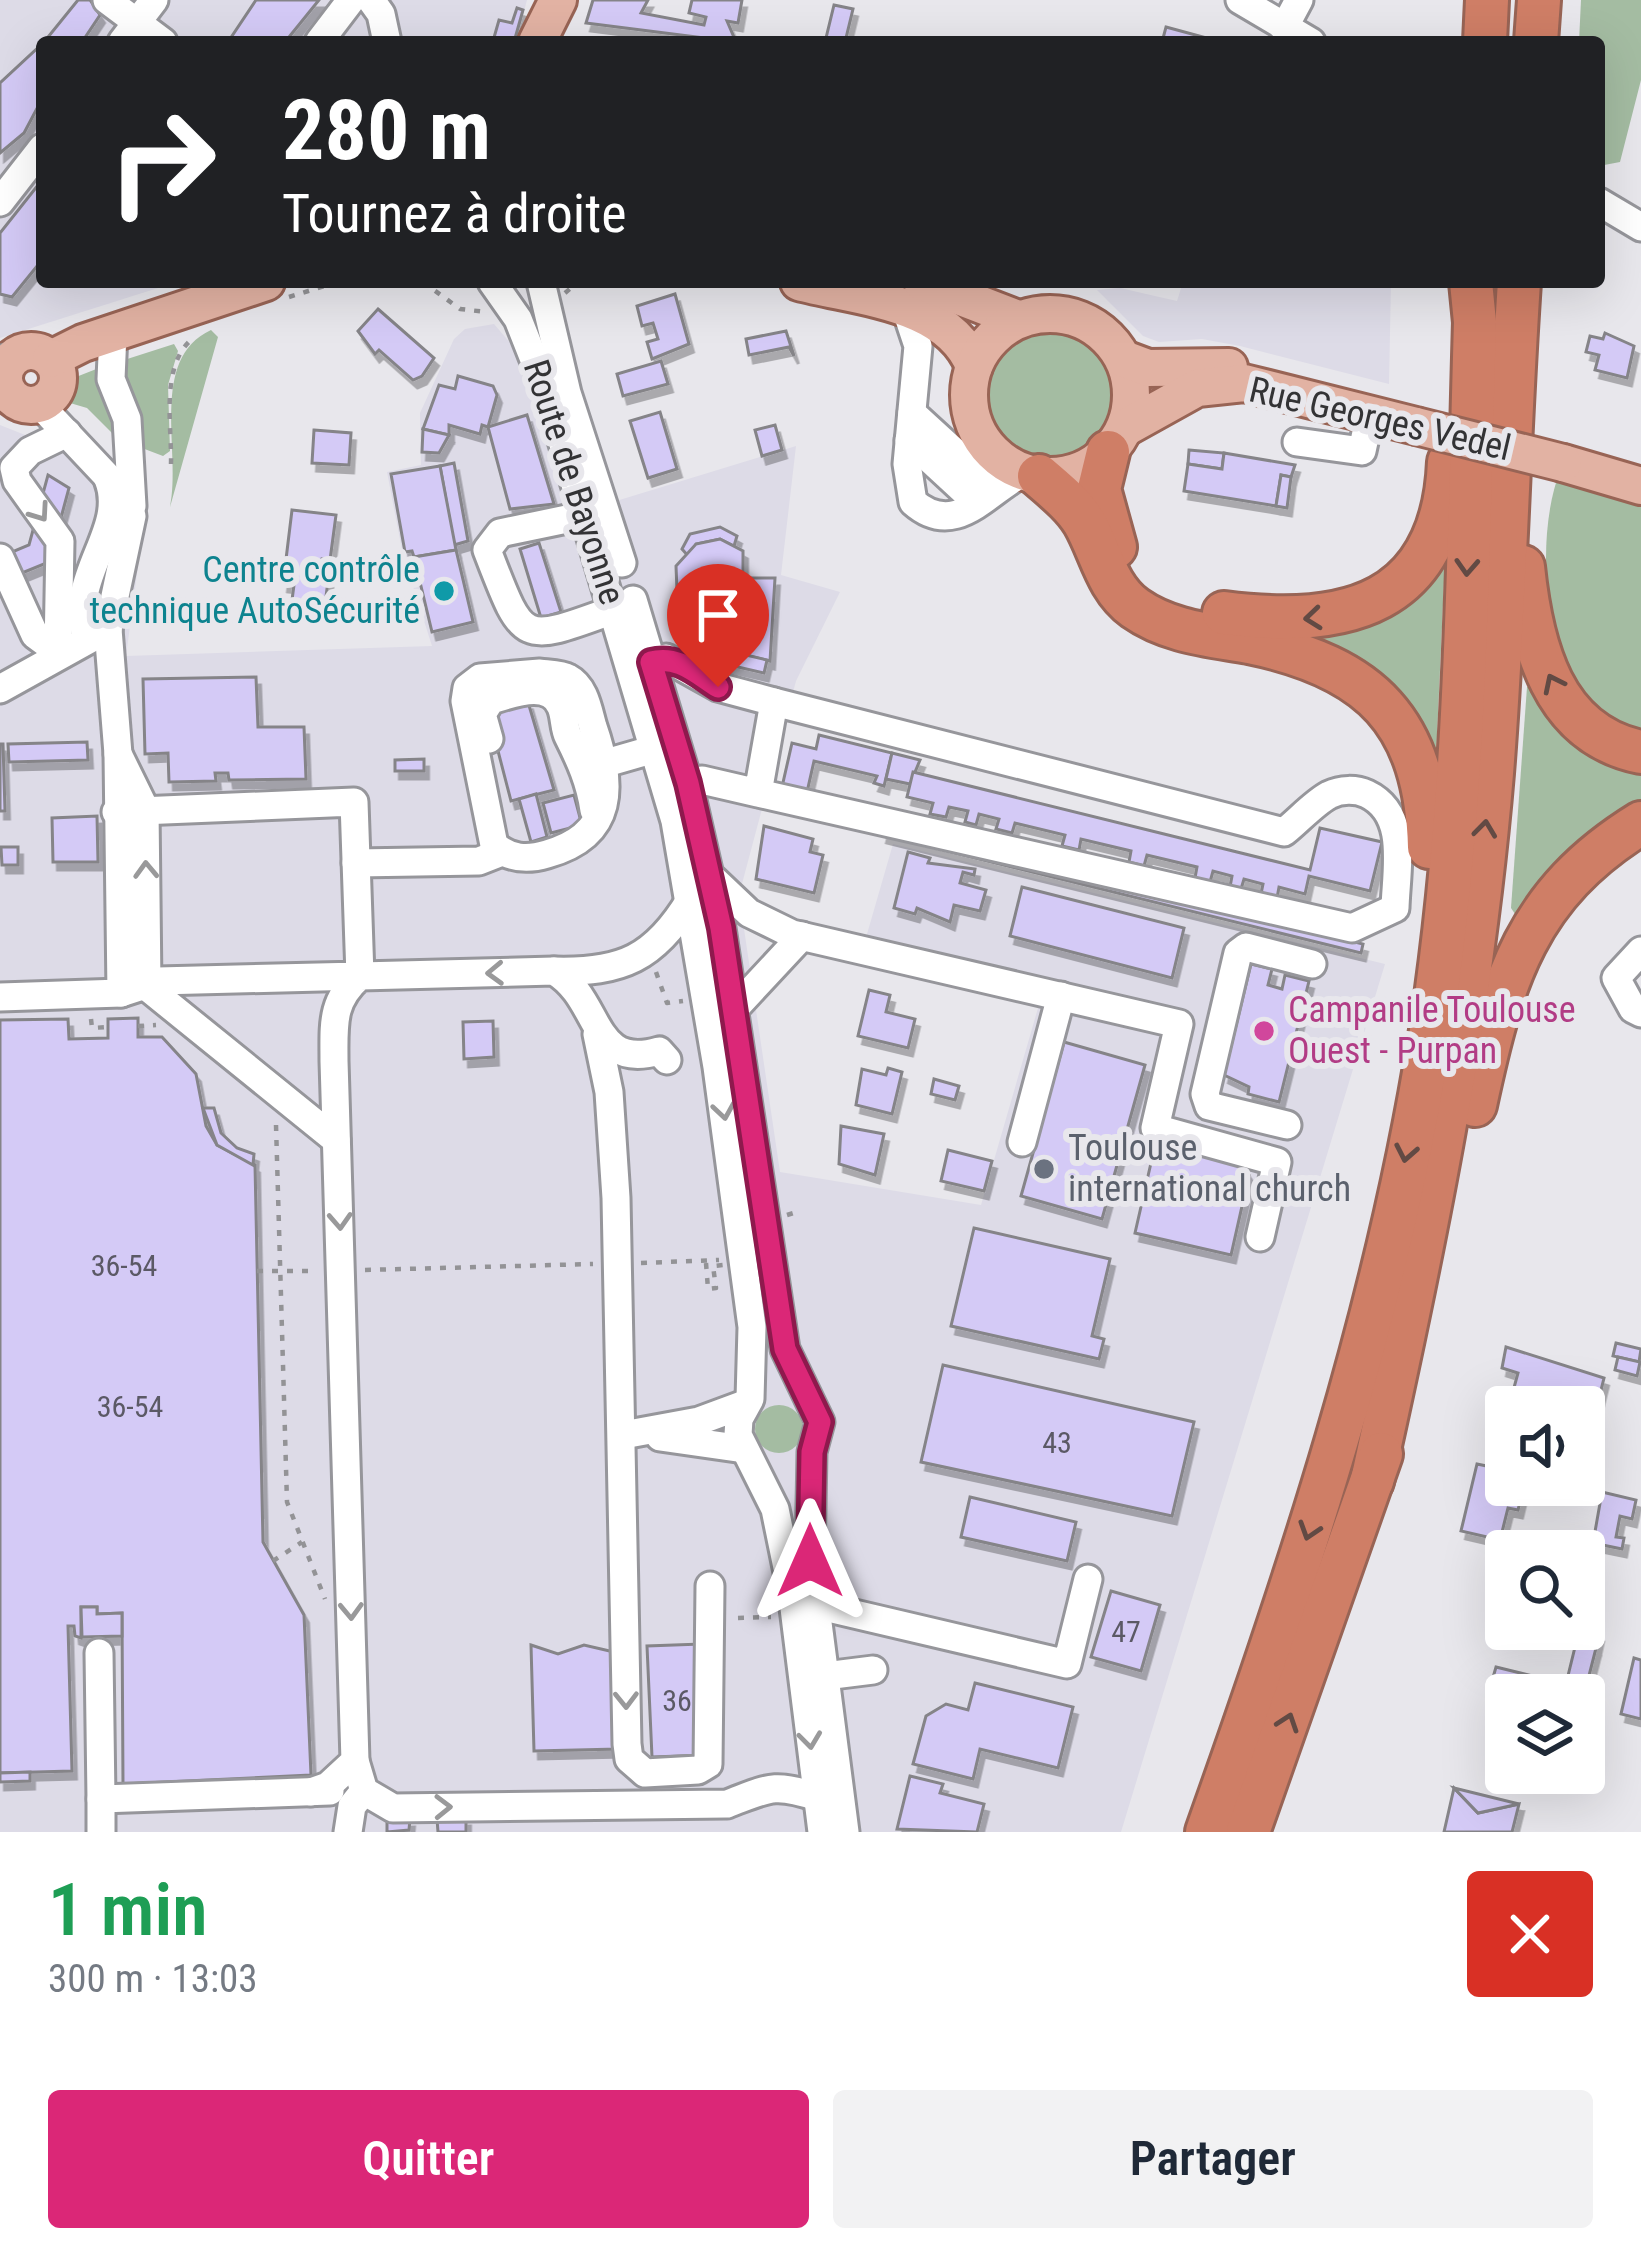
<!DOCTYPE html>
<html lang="fr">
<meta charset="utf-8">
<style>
:root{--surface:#fff;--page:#f2f2f3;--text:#1f2937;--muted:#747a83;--accent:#db2777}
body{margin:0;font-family:"Roboto Condensed",sans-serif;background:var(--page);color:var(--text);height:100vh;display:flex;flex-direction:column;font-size:45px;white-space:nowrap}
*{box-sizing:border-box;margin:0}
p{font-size:39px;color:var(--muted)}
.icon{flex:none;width:66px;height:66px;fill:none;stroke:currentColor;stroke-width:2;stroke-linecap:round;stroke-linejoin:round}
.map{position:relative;height:1832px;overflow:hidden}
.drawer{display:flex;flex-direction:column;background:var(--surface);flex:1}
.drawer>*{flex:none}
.hud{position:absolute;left:36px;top:36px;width:1569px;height:252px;border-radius:12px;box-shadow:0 12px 48px #0002;background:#202124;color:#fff;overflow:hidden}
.tools{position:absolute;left:1485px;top:1386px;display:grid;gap:24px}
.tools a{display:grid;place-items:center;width:120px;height:120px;border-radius:12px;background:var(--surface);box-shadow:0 12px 48px #0002;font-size:60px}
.pin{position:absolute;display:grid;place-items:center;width:102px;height:102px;color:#fff;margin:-123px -51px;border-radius:50% 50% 50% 0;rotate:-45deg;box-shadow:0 0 12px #0007}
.pin .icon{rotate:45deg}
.me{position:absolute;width:132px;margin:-66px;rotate:0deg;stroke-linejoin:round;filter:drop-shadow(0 0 9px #0008)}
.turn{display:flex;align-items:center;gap:42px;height:252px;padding:0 48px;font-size:54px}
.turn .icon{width:156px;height:156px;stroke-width:2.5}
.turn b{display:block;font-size:84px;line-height:102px}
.round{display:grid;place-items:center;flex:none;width:126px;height:126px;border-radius:12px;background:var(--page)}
.overview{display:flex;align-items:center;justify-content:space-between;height:204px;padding:0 48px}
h1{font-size:72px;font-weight:600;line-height:90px;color:#1e9e55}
.primary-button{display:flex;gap:24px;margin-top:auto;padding:24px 48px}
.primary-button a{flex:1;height:138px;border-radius:12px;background:var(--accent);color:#fff;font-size:48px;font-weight:600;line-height:138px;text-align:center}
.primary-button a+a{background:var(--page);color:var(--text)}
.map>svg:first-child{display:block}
.built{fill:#dddbe7}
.green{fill:#a4bca2}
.building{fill:#d4caf6;stroke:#858488;stroke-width:3;filter:url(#shadow)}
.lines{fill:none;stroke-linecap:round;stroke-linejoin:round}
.minor-casing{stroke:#96969b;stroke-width:33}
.major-casing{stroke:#986455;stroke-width:42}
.highway-casing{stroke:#986455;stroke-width:48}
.path{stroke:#939396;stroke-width:4.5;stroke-dasharray:6 9;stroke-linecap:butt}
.minor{stroke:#fff;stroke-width:27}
.major{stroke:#e2b2a3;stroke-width:36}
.highway{stroke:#cf7e66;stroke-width:42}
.major-bridge-casing{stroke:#986455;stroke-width:42;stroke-linecap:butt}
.major-bridge{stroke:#e2b2a3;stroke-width:36}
.oneway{stroke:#99999a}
.oneway2{stroke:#624a44}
.route-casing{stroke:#8e194d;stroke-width:30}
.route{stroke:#db2777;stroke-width:21}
.culture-dot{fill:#0f9aa8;stroke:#e8e7ec;stroke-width:4.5}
.hotel-dot{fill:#d1479c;stroke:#e8e7ec;stroke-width:4.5}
.worship-dot{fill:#6b7280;stroke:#e8e7ec;stroke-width:4.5}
.labels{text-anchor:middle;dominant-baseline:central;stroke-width:12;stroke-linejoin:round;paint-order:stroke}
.number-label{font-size:30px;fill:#5b5965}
.street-label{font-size:36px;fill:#333335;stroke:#e8e7ec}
.culture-label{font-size:36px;fill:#0d838f;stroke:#e8e7ec;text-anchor:end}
.hotel-label{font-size:36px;fill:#b23c85;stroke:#e8e7ec;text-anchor:start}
.worship-label{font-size:36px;fill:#5b616d;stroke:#e8e7ec;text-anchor:start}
</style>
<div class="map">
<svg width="1641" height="1832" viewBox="0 0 1641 1832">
<defs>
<filter id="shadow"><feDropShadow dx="4.5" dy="8" stdDeviation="0" flood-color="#0004"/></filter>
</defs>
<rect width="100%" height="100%" fill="#e8e7ec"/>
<g class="built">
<polygon points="0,0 527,0 516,42 42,42 42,282 177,282 0,338"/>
<polygon points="1183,282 1391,282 1389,384 1240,346 1202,339 1159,342 1143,336 1097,290 1120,288 1177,301"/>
<polygon points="494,324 518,352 577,513 796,446 781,575 840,592 796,681 739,895 780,1172 981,1205 1047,977 865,941 893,844 1385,964 1121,1832 0,1832 0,425 73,454 140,551 126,656 432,646 403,555 387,472 421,465 420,413 454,339 465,329"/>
</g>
<g class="green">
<polygon points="1581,0 1641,0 1641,80 1620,162 1599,166 1599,42 1579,42"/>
<path d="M211,330l7,7 -48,170c12,-54 -22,-148 41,-177z"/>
<circle cx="1051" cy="397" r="66"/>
<polygon points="174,344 178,351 168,385 170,451 163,456 134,445 121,361"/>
<polygon points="104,366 119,440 87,408 70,403 76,377"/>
<path d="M1560,471l81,21v240c-99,-18 -110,-187 -81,-261z"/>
<polygon points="1445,561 1436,757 1294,636"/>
<polygon points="1527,687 1539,687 1641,766 1641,806 1517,917 1511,908"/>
<circle cx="779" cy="1429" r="24"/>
</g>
<g class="building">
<polygon points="78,0 90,0 100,15 82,42 44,42"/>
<polygon points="256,0 319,0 285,42 228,42"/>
<polygon points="593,0 648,0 641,13 704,25 706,17 689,13 692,0 742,0 738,23 727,21 736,42 586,23"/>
<polygon points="834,5 853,9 845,42 826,38"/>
<polygon points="517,8 523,10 514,42 493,41 499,20 512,23"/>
<polygon points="1166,27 1203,37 1201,42 1162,42"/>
<polygon points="42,44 42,99 24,133 0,153 0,83"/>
<polygon points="42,180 42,260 12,297 0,294 0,233"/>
<polygon points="675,294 689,344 652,359 647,342 658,339 653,323 642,326 637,306"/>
<polygon points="378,309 434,358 422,376 413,380 379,350 375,354 358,331"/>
<polygon points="786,331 794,356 789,347 749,355 746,339"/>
<polygon points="1605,333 1634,346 1627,378 1595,370 1599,355 1586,352 1590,336 1603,339"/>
<polygon points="661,361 668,384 623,396 617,374"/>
<polygon points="458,376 493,386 497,395 488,427 482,425 480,434 449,425 449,435 423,429 439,385 455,389"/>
<polygon points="660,412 677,469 648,478 630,421"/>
<polygon points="527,415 554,504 510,509 488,427"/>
<polygon points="775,425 782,450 762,456 755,430"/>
<polygon points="423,429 449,435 439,453 422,452"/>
<polygon points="314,430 351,433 349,465 312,463"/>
<polygon points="1189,450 1224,453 1222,469 1188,464"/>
<polygon points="1224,453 1295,465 1291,477 1281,475 1276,506 1184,491 1188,464 1222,469"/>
<polygon points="454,463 468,541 454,545 440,466"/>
<polygon points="440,466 456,550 414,557 412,551 405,552 391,474"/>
<polygon points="48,475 69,488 49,562 0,582 0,557 29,545"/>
<polygon points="1281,475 1291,477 1287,508 1276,506"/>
<polygon points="292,510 336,515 330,560 322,559 321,565 330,566 325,604 292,600 294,585 283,584"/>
<polygon points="720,527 737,536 734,546 720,539 696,544 689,557 682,549 690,534"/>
<polygon points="720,539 743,551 743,578 775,578 770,661 679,639 676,566 696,544"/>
<polygon points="539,543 561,612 541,618 520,549"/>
<polygon points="456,550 473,622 432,632 414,557"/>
<polygon points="716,648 767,660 764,673 721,663 720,668 710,666"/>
<polygon points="256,677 258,727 304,727 306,779 229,780 228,773 215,773 216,781 169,782 168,753 145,754 143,679"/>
<polygon points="528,702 554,790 511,801 490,720 502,705"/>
<polygon points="819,735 892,753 884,786 874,783 877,776 814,761 807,792 782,787 792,743 816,749"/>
<polygon points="87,742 88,760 9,762 8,744"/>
<polygon points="0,744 3,744 5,811 0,811"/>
<polygon points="892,753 920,760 910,784 886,779"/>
<polygon points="424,759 424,771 395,771 395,760"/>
<polygon points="913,772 1310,870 1320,828 1382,842 1370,891 1309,876 1305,894 1279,887 1277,898 1261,894 1263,884 1244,879 1241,889 1230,887 1232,876 1213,871 1210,882 1195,878 1197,867 1147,855 1144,866 1129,862 1131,851 1081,839 1079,850 1062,846 1065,835 1015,823 1012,833 996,829 999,819 979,814 976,825 965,822 968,811 949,807 946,817 930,814 933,803 907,797"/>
<polygon points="536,794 547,837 531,842 519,799"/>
<polygon points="574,795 582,825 551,833 543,803"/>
<polygon points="97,816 98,862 53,862 52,818"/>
<polygon points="764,826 813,839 810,852 823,855 814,893 756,879"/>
<polygon points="884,827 1363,944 1361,953 882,835"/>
<polygon points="1,847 18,847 18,865 2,865"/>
<polygon points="908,852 930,858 928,863 975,869 974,875 963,872 960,883 986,890 980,911 954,905 950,922 917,908 915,914 894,908"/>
<polygon points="1022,887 1184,928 1172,978 1010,936"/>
<polygon points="1251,964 1272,969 1268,985 1282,989 1285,975 1309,981 1279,1102 1248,1094 1249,1087 1224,1075"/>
<polygon points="869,990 890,995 886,1012 915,1019 908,1048 858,1036"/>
<polygon points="138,1018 138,1037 162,1037 196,1074 206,1126 217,1145 255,1165 263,1542 304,1615 311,1775 123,1784 122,1613 97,1614 97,1607 81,1607 81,1638 75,1636 74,1626 68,1626 72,1771 0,1773 0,1020 68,1019 69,1039 108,1038 108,1019"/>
<polygon points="493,1021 494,1057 464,1059 463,1022"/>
<polygon points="1064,1042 1145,1065 1102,1219 1021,1196"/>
<polygon points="888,1068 902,1072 892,1114 856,1105 862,1069 886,1075"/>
<polygon points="934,1079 959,1086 955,1100 931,1094"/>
<polygon points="203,1108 214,1108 221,1133 237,1148 254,1154 253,1165 217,1145"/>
<polygon points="841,1126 884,1134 875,1175 839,1164"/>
<polygon points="1156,1141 1239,1160 1249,1175 1231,1255 1135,1233"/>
<polygon points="948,1150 992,1161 984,1191 941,1181"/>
<polygon points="974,1228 1110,1259 1092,1336 1104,1339 1099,1359 951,1326"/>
<polygon points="1616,1343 1641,1349 1639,1362 1613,1356"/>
<polygon points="1506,1347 1604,1378 1595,1414 1584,1407 1542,1401 1540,1407 1509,1406 1518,1373 1502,1368"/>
<polygon points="1618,1357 1640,1362 1637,1376 1615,1370"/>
<polygon points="943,1365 1194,1422 1172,1516 921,1462"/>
<polygon points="1477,1464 1506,1470 1506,1485 1524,1485 1518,1510 1508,1508 1500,1540 1461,1531"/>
<polygon points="1602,1492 1636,1500 1632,1519 1620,1516 1616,1537 1624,1538 1622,1549 1593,1543"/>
<polygon points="970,1497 1076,1522 1067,1561 961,1537"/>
<polygon points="1111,1591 1160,1605 1141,1671 1091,1657"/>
<polygon points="81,1607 97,1607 97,1614 122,1613 122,1636 82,1637"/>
<polygon points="1579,1630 1599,1634 1596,1648 1576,1643"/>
<polygon points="1576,1643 1596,1648 1584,1695 1558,1695 1564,1692"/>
<polygon points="701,1644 707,1755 652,1757 647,1646"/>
<polygon points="531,1645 558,1654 584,1645 614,1652 618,1749 534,1751"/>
<polygon points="1634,1658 1641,1660 1641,1719 1621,1714"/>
<polygon points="1496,1667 1545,1679 1542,1693 1492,1681"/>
<polygon points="975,1683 1073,1707 1058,1768 980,1749 973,1779 913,1764 926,1716 946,1704 968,1710"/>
<polygon points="30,1772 30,1781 0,1782 0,1773"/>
<polygon points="910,1776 943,1784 940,1793 984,1804 977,1832 897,1829"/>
<polygon points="1454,1788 1478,1813 1519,1804 1512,1832 1444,1832"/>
<polygon points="1454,1788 1519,1804 1478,1813"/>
<polygon points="466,1818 466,1832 438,1832 437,1819"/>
<polygon points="410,1819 409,1830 387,1832 387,1820"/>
</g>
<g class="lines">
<defs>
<g id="minor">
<polyline points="107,0 163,42"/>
<polyline points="371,0 381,14 387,42"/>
<polyline points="1240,0 1311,42"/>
<polyline points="1284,28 1299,0"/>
<polyline points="122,42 154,0"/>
<polyline points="319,42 351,0"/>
<polyline points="0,202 42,148"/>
<polyline points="1599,202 1641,227"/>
<polyline points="492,282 518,319 550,400 675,821 717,1067 752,1327 750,1399 739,1419 738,1435 775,1509 792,1592 822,1832"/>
<polyline points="541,282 567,393 622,563"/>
<path d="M906,310l12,36 -11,118 6,38c42,37 72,-9 111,-30"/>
<polyline points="113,333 111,379 127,419 132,506"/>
<polyline points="912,413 995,489"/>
<polyline points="909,440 976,502"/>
<polyline points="1297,442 1362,451 1370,414"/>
<path d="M586,515l-86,18 -13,17c37,96 33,94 129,59"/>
<polyline points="0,558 35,635 58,652"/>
<polyline points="633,600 688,783 721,928 785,1349 820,1422 812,1452 810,1561 845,1832"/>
<polyline points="108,629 118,754"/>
<path d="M87,638c-21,-62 42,-107 21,-159"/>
<polyline points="58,652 60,541 17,481 14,468 30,451 67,433"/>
<polyline points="651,662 666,658 718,687 774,702"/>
<path d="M540,673c7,1 21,1 28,5 17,9 20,32 25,49 20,58 22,108 -46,127 -20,6 -37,5 -53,-9l-29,-144 2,-13 13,-10z"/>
<polyline points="0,689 108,629 132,516 119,489 39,404"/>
<path d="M489,739l-7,-25 9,-14c21,-6 59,-21 70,7 4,9 3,21 7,29 12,24 22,46 26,74"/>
<polyline points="606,763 672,744"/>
<path d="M688,783l14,-3 56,13 16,-91 510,130c14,-11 30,-29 45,-37 12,-6 27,-6 38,-1 42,20 29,76 28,114l-43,20 -594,-135"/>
<polyline points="356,863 479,861 502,852"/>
<polyline points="710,876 749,913 792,934 1179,1024 1155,1128 1277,1162 1260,1237"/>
<polyline points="1641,951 1616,978 1633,1009 1641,1013"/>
<path d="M554,971c68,2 101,-13 136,-71"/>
<polyline points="147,987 336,1140"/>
<polyline points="121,993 118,754 145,809 147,987"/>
<polyline points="0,997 121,993 158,981 360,976 354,802 116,812"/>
<polyline points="736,1007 802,936"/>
<polyline points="597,1034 609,1092 616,1198 627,1744 629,1759 645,1773 698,1770 708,1764 710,1586"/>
<polyline points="1287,1125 1209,1106 1205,1094 1238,953 1246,947 1312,964"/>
<polyline points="1022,1142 1061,996"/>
<polyline points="623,1435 699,1421 745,1404"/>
<polyline points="660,1437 744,1449"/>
<polyline points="816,1605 1067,1664 1088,1579"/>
<polyline points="99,1653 101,1799 330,1791"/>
<polyline points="825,1676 873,1670"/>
<path d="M355,1761l9,30 29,17 334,-4c40,-15 46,-22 90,-7"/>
<path d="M311,1792l17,-6 27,-25 -21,-700c0,-37 -3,-60 26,-85l194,-5c48,28 36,100 105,80l8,9"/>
<polyline points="101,1832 101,1799"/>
<polyline points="348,1832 352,1806 364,1791"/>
</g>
<g id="major">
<polyline points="537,42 558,0"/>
<path d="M799,282c60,16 149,19 175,84"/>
<polyline points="922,282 1018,319"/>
<circle cx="1050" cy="395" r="81"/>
<circle cx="31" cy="378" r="27"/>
<polyline points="51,359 83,343 266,282"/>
<polyline points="1124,359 1148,368 1229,367"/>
<polyline points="1125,428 1197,388 1244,383 1416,426"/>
<polyline points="1563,463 1641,486"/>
</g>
<g id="highway">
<polyline points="1485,42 1487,0"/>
<polyline points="1536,42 1539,0"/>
<polyline points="1108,452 1099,489 1115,547"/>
<path d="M1039,476c16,14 34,28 45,46 17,29 22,65 51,86 34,24 75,27 114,34 123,25 177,80 180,205"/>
<path d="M1523,567c8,78 29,167 118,185"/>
<path d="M1224,613c122,16 219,-8 225,-151"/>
<path d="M1475,1105c27,-126 51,-211 166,-282"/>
<path d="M1372,1481c52,-234 100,-468 120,-708 13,-163 16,-328 27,-491"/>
<path d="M1207,1832c92,-258 180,-523 223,-795 37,-236 38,-477 45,-715l-4,-40"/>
<polyline points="1248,1832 1381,1454"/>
</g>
</defs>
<use href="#minor" class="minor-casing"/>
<use href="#major" class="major-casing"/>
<use href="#highway" class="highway-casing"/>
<g class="path">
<polyline points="423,282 460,309 486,312"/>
<polyline points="565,293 578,282"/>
<polyline points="289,297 337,282"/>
<polyline points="1038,302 1074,302 1120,329"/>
<polyline points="0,346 35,336"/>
<path d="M171,464c1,-38 -11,-98 21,-125"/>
<polyline points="656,972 667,1003 683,1001"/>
<polyline points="91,1019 92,1028 108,1027"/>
<polyline points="138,1026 156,1025"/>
<polyline points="276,1125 287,1502 325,1599"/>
<polyline points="787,1215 800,1211"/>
<polyline points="641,1263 719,1260"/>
<polyline points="706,1263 708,1289 716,1288 713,1266 723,1265"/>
<polyline points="365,1270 593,1264"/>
<polyline points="257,1271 317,1271"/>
<polyline points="273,1561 302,1542"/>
<polyline points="738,1618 771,1617"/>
</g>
<use href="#minor" class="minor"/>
<use href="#major" class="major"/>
<use href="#highway" class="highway"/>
<defs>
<polyline id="major-bridge" points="1416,426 1563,463"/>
</defs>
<use href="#major-bridge" class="major-bridge-casing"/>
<use href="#major-bridge" class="major-bridge"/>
</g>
<defs><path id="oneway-chevron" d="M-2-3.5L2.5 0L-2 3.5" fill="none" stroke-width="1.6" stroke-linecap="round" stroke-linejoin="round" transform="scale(3)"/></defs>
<g class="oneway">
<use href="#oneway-chevron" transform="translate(40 513) rotate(55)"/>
<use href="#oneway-chevron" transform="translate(146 870) rotate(-92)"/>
<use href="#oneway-chevron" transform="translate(495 973) rotate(178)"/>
<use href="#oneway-chevron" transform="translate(724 1111) rotate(81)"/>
<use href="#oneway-chevron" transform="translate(340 1221) rotate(87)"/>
<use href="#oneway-chevron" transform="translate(351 1611) rotate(88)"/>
<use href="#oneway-chevron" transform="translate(626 1700) rotate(89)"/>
<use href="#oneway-chevron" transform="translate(810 1740) rotate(83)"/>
<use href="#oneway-chevron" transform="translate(443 1807) rotate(-1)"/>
</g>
<g class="oneway2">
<use href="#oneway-chevron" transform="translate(1467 567) rotate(93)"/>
<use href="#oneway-chevron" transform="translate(1313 618) rotate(174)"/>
<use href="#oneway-chevron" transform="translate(1553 683) rotate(-116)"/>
<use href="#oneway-chevron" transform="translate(1485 829) rotate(-83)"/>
<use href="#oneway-chevron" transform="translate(1406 1153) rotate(101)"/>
<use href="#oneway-chevron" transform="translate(1309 1531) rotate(108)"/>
<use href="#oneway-chevron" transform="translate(1288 1722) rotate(-71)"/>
</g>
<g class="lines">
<defs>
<path id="route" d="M718,687c-22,-14 -40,-32 -67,-25l37,121 33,145 64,421 35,73 -8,30 -2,109"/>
</defs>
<use href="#route" class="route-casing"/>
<use href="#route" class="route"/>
</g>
<circle class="culture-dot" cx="444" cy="591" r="12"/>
<circle class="hotel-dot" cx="1264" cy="1031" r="12"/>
<circle class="worship-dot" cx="1044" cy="1169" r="12"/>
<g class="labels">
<g class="number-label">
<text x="124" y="1265">36-54</text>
<text x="130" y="1406">36-54</text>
<text x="1057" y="1442">43</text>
<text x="1126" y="1631">47</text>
<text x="677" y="1700">36</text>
</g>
<g class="street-label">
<text transform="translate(1380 419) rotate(13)">Rue Georges Vedel</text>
<text transform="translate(574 482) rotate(72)">Route de Bayonne</text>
</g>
<g class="culture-label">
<text x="420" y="570">Centre contrôle<tspan x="420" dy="41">technique AutoSécurité</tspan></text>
</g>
<g class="hotel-label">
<text x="1288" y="1010">Campanile Toulouse<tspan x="1288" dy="41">Ouest - Purpan</tspan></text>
</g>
<g class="worship-label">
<text x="1068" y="1148">Toulouse<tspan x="1068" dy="41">international church</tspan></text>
</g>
</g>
</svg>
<div class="tools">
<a><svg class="icon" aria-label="sound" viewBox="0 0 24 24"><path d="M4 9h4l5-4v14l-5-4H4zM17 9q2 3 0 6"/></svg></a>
<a><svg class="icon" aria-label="search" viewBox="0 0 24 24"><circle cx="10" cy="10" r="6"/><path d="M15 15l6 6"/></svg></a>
<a><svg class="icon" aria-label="layers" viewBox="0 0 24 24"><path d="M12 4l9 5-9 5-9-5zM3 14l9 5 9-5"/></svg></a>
</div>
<div class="pin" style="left:718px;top:687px;background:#d93025"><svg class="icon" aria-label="arrive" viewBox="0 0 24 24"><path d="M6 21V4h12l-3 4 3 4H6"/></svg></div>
<svg class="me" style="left:810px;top:1561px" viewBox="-20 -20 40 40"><path d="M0-17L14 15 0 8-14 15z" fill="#db2777" stroke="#fff" stroke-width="4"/></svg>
<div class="hud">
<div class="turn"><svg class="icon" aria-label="right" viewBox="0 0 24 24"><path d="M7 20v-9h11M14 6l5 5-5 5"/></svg><div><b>280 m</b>Tournez à droite</div></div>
</div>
</div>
<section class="drawer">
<div class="overview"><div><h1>1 min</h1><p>300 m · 13:03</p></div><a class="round" style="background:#d93025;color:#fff"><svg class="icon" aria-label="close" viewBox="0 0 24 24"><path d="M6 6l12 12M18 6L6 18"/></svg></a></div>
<div class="primary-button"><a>Quitter</a><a>Partager</a></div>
</section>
